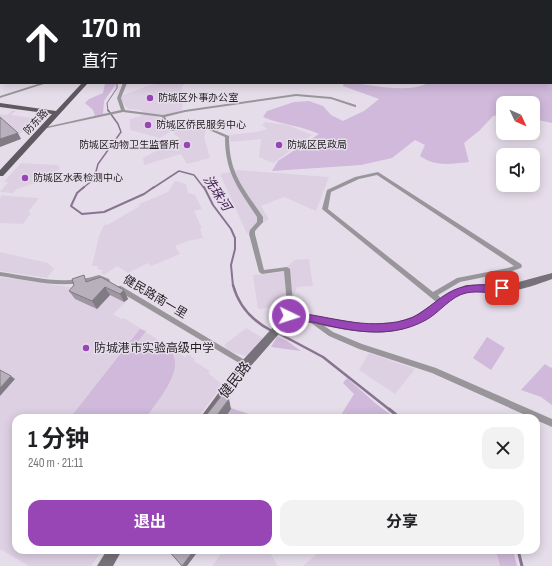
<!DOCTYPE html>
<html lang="zh">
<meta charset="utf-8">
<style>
:root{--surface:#fff;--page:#f2f2f2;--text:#202124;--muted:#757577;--accent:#9846b6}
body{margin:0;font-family:"Sofia Sans Condensed","Noto Sans SC",sans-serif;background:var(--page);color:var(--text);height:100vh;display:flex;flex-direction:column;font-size:15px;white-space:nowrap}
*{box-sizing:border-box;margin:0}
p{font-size:13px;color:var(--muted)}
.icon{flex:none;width:22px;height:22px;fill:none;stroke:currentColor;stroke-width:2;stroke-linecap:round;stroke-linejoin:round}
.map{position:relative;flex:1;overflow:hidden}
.drawer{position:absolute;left:12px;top:414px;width:528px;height:140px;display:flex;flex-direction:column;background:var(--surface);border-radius:12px;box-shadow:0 2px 10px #0003}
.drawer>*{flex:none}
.guide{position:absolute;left:0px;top:0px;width:552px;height:84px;box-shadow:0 2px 10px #0003;background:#202124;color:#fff;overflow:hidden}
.needle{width:26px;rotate:134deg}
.tools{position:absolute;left:496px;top:96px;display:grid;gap:8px}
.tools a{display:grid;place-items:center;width:44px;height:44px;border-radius:8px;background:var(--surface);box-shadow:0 2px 10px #0003;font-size:20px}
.pin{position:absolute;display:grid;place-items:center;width:34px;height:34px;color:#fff;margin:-17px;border-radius:8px;box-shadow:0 2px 6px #0006}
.me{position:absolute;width:44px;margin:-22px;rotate:94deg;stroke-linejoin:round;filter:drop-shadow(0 0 3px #0008)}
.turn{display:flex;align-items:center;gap:14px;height:84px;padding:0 16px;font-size:18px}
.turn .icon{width:52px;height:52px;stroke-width:2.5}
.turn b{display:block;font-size:28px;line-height:34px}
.round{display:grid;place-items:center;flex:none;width:42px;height:42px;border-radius:12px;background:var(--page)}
.head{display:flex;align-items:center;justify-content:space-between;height:68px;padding:0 16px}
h1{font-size:24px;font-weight:700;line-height:30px}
.button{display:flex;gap:8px;margin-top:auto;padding:8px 16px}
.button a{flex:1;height:46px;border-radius:12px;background:var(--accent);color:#fff;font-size:16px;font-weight:700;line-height:46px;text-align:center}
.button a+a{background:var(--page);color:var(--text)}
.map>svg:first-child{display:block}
.built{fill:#ddd0e3}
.green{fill:#d0b9da}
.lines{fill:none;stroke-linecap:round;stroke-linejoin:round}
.stream-far4{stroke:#887390;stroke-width:1}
.stream-far3{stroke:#887390;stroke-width:1.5}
.stream-far2{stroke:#887390;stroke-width:2}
.stream-far1{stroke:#887390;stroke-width:2.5}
.stream{stroke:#887390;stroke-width:3}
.street{fill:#99969b;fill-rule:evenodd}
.secondary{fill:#777279;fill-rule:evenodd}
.primary{fill:#5f5961;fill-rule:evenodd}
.wall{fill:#9e97a2}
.shaded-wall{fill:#817b84}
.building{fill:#b8b0bc;stroke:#817b84}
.route{fill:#9846b6;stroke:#632e76}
.poi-dot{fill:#9846b6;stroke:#e6ddea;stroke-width:1.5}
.labels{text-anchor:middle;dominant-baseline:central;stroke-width:3;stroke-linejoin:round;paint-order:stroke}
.far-poi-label{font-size:10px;fill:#221f23;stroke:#e6ddea;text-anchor:start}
.far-street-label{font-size:10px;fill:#221f23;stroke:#e6ddea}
.street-label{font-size:12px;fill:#221f23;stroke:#e6ddea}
.poi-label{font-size:12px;fill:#221f23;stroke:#e6ddea;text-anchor:start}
.water-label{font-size:13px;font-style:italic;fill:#3f1a4d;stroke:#e6ddea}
.near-street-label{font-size:14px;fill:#221f23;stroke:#e6ddea}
</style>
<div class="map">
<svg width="552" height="566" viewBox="0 0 552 566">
<rect width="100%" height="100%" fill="#e6ddea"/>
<g class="built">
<polygon points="163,83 185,83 182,87 182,90 178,97 183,104 182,110 165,115 144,113 140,110 129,109 122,102 121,96 147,86"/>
<polygon points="13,110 16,111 11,115 33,118 34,121 21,133 0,141 0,114 7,115"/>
<polygon points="145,114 161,118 170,130 170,132 160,138 130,130 130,119"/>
<polygon points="265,122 288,125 312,135 273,163 259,157 261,139 231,142 229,135 257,132 267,129 262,125"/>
<polygon points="195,126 207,127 204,137 210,158 187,164 181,154 144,165 143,158 180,138 173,133 178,131 177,129"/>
<polygon points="21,163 58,165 60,169 32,184 17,189 13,193 0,192 8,182 4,182"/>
<polygon points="238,170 329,177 316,211 284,197 261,206 269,219 247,234 220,174"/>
<polygon points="175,181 186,184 188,193 195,195 202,209 194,211 202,228 200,229 203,238 188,241 175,246 180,254 151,266 148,263 128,273 117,266 104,275 101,273 103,270 97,269 98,266 92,266 99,236 104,225 109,224 140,206 139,204 168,192"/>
<polygon points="2,195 9,196 39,198 28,212 31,213 23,224 0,223 0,198"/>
<polygon points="0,252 48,263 54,269 47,278 0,271"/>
<polygon points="309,259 313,286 297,287 289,306 258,309 253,275 282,272 294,260"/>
<polygon points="0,277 77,288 107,284 129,296 130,298 113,314 122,319 124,318 185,357 188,354 195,359 194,361 210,371 208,373 223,385 197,418 16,418 16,550 102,550 91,566 29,566 0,549"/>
<polygon points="246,328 263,338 246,356 229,351 224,345"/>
<polygon points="369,353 415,369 395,394 359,370"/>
<polygon points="224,550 268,550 278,566 212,566"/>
<polygon points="322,550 343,550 345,552 347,550 496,550 500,566 303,566"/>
</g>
<g class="green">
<path d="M437,0h115v123l-19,-4v-16h-30v11l-10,2 -13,14 -16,13 5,19c-18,2 -34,5 -49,-6l5,-11 -10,-5 -23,18 -31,7 -89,6 6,-10 41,-27c-19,-9 -37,-9 -56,-17l4,-6 27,-9 15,-1 14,5 8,9 12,6 21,-10 15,-12 -36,-13 1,-3c29,0 58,12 85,0h122v-82z"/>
<polygon points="105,83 116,84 104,101 103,114 95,116 93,110 85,103 89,99 103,93"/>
<path d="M140,329l6,2 -10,13c11,-2 24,-4 33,5 19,19 -12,52 -23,69h-76z"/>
<polygon points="277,337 287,341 301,351 271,347"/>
<polygon points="487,337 505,348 491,370 473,358"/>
<polygon points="545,364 551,368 552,367 552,405 541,397 521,390"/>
<polygon points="347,378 375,403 395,418 378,418 374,414 369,418 337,418 341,415 354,394 343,383"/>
<path d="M224,404c10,7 22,7 31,14h-41z"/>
<polygon points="496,550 513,550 517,566 500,566"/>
</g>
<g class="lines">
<g class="stream-far4">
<polyline points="457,0 462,1"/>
<polyline points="504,0 508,1"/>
<polyline points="483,1 489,0"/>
<polyline points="108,111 107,103 117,88 117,83"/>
</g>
<g class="stream-far3">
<polyline points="83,188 94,179 98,164 121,132 118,124 108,110"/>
<polyline points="153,188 179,171 194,175 204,188"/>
</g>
<g class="stream-far2">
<polyline points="84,187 77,193 71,206 82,214 104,212 144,194 154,187"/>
<polyline points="204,187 213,205 231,229 235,238 235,249 231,265 233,286"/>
</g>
<g class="stream-far1">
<path d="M233,285c6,22 19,36 39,46"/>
<polyline points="278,333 323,357 390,410"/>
</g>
<g class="stream">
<polyline points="389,409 400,418"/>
<polyline points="518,550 522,566"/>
</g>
<g class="street">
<rect x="0" y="49" width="1" height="2"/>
<rect x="0" y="80" width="1" height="2"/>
<polygon points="41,83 47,83 0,98 0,96"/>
<path d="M123,83h4l-6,15 4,12 38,5 22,-5 111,-16 35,3 25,8v2h-1l-24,-8 -35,-3 -111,16 -20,5 8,12 27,-5 29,12c0,38 14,51 34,81v5l-8,9v3l9,36 23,-3 3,2 3,35 -2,14 -2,1 -2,-1 -1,-2 1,-12 -3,-33 -22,3 -3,-2 -10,-38 1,-4 7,-8v-5c-19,-29 -32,-44 -32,-80l-25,-11 -28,5h-1l-9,-14 -39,-5 -80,17 -2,-1 80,-18 -4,-12z"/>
<path d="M378,172l143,92 1,2 -1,2 -12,4 -49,10 -22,13 7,8 -1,2h-4l-118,-96 5,-19 28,-13zM377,175l137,91 -6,2 -51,10 -24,14 -105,-83 3,-17 28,-13z"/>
<path d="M0,272c35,5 64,14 99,3l10,4 1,2 -1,2h-2l-8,-4c-35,11 -65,2 -99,-3z"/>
<polygon points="117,286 121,286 248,362 250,364 248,366 246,367 244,366 117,290 116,288"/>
<polygon points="313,318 333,332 362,344 436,368 552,419 552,427 536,420 536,418 532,418 432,373 359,349 329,336 311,323 310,321 311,319"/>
</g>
<g class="secondary">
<rect x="0" y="33" width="1" height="2"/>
<path d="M552,273v6c-14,5 -29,11 -44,12 -14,1 -29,-2 -43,2 -18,5 -31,23 -48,31 -40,19 -85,1 -126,-4l-41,47 -37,51h-13l42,-57 44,-48 3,-1 15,2 62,10 31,-2 18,-6 33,-23 18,-8 49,-2z"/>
<polygon points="107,550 122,550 113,566 97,566"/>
</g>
<polygon class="primary" points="82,83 88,83 3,176 0,176 0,170 52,114 0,107 0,103 56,111"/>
</g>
<polygon class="wall" points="101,277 128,299 124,302 110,295 97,309 75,299 69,291 87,282"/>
<g class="shaded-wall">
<polygon points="18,133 21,139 0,147 0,139"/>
<polygon points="105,287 110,295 97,309 92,301"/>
<polygon points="124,290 128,299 124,302 120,294"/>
<polygon points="11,376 15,379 0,396 0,388"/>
<polygon points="229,399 231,409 225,418 215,418"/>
<polygon points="194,550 199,550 187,566 182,566"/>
</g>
<g class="building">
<polygon points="0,117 18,133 0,139"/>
<polygon points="84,275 86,282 101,277 124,290 120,294 105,287 92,301 69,291 74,285 72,279"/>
<polygon points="0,370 11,376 0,388"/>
<polygon points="222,395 229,399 215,418 204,418"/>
<polygon points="168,550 194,550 182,566"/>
</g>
<path class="route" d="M502,285l5,3 -1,3c-13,4 -27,-1 -40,2 -15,3 -27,20 -40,27 -36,20 -76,11 -113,2 -8,-1 -25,2 -29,-6l5,-4c39,3 76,19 116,8 19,-5 31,-22 49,-30 15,-7 33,-5 48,-5z"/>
<g class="poi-dot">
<circle cx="150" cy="98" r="4"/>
<circle cx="148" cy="125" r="4"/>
<circle cx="187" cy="145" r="4"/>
<circle cx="279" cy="145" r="4"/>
<circle cx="25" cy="178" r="4"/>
<circle cx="86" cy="348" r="4"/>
</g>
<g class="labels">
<g class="far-poi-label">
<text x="158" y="98">防城区外事办公室</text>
<text x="156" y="125">防城区侨民服务中心</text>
<text x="179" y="145" text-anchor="end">防城区动物卫生监督所</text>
<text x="287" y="145">防城区民政局</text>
<text x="33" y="178">防城区水表检测中心</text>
</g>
<g class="far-street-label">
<text transform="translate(36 122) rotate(-47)">防东路</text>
</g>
<g class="street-label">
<text transform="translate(155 297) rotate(31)">健民路南一里</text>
</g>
<g class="poi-label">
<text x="94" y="348">防城港市实验高级中学</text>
</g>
<g class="water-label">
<text transform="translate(217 193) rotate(57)">洗珠河</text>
</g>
<g class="near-street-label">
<text transform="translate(235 380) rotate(-52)">健民路</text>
</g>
</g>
</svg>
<div class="tools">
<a><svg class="needle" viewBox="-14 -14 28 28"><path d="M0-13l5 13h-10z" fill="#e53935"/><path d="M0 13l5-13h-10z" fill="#757577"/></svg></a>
<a><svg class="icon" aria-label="sound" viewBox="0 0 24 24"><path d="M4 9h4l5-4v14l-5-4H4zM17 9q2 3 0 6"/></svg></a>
</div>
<div class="pin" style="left:502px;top:288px;background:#d93025"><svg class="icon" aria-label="arrive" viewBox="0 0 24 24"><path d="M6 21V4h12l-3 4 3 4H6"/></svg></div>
<svg class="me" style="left:289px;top:316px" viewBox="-20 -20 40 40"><circle r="17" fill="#9846b6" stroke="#fff" stroke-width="3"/><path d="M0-11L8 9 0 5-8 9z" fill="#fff"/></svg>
<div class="guide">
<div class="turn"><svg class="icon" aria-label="ahead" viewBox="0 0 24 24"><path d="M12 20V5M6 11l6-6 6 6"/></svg><div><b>170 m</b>直行</div></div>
</div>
<section class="drawer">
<div class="head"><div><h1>1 分钟</h1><p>240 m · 21:11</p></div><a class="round"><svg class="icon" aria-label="close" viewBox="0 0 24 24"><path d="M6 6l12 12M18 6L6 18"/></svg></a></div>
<div class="button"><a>退出</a><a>分享</a></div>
</section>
</div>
